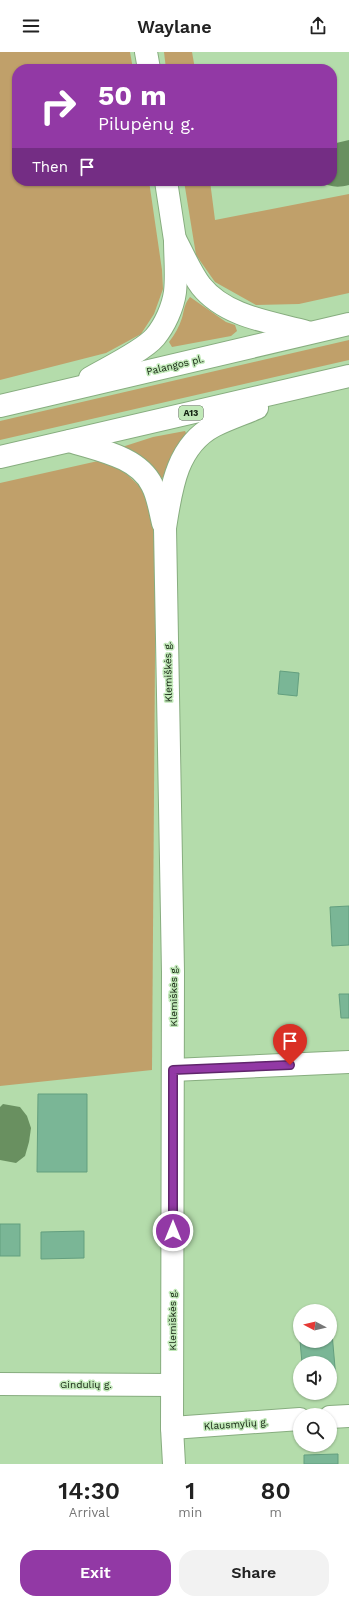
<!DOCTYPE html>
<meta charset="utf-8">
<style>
:root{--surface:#fff;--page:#f2f2f2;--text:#222;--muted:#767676;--accent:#9239a5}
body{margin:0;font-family:"Work Sans",sans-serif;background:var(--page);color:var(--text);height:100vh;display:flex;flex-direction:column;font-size:15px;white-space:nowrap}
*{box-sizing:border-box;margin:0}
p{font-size:13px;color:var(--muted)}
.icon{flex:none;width:22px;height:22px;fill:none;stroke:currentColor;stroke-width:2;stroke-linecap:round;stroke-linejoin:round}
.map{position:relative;height:1412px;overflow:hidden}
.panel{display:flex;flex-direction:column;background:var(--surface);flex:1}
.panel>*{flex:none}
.hud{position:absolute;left:12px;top:12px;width:325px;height:122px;border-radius:16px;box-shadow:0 1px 3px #0004;background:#9239a5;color:#fff;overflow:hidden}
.needle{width:26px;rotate:277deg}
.buttons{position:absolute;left:293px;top:1252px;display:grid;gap:8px}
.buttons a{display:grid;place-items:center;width:44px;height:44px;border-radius:50%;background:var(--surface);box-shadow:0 1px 3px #0004;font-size:20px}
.pin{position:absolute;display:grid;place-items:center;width:34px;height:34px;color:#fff;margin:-41px -17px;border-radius:50% 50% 50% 0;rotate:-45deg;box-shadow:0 0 4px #0007}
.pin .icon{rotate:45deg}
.me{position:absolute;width:44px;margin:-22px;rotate:0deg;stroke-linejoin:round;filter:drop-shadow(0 0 3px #0008)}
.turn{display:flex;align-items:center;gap:14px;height:84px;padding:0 20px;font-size:18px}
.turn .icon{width:52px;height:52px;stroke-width:2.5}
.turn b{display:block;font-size:28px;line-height:34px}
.then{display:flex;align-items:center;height:38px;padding:0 20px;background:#0003;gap:8px;font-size:15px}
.eta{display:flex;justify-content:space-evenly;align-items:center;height:68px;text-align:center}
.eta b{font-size:24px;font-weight:600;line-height:28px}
.cta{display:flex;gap:8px;margin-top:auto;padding:8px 20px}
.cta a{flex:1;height:46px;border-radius:16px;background:var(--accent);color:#fff;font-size:16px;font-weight:600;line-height:46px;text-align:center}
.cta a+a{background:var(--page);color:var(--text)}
header{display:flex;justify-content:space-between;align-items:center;height:52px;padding:0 20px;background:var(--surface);font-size:18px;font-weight:600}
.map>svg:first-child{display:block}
.green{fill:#c0a06a}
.water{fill:#699060}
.building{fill:#7ab696;stroke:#639f7f}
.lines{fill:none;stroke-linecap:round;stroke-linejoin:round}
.street-casing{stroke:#87ad7f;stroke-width:24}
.primary-casing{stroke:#87ad7f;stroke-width:24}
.highway-casing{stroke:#87ad7f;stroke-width:24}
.street{stroke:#fff;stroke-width:22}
.primary{stroke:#fff;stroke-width:22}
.highway{stroke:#fff;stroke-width:22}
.route-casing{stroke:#5f256b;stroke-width:10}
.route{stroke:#9239a5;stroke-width:7}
.labels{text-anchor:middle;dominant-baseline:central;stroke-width:3;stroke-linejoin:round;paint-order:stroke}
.shield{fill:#c1e9b8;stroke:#485e43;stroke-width:1}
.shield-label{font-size:9px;font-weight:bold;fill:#142311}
.street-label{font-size:10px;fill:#142311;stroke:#c1e9b8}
</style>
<header><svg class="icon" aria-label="menu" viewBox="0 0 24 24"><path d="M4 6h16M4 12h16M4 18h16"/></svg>Waylane<svg class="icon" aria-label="share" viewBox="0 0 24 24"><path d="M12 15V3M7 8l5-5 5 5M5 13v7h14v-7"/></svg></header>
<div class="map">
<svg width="349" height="1412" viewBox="0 0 349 1412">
<rect width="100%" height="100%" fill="#b4dcab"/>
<g class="green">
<polygon points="0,0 130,0 133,17 17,17 17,129 149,129 162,218 163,237 154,262 141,282 106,301 0,328"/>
<polygon points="164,0 192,0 195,17 166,17"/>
<polygon points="184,129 210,129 215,168 349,142 349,241 299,252 256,253 215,230 196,203"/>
<path d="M190,245l36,25 9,3 2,6 -6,5 -59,11 -3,-5c6,-8 10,-15 13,-24 2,-7 2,-14 8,-21z"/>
<polygon points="349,288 349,308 0,388 0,369"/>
<polygon points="185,379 187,383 165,424 162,426 158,426 122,395 153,385"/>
<polygon points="98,409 121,417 147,441 156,468 152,1018 0,1034 0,431"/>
</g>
<g class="water">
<path d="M349,88v45c-12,3 -19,2 -30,-4h13v-37z"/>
<polygon points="3,1052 20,1055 27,1064 31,1076 29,1090 25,1104 16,1111 0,1108 0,1055"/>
</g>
<g class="building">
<polygon points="280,619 299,621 297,644 278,642"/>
<polygon points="349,854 349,893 332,894 330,855"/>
<polygon points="339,942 349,942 349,966 341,966"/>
<polygon points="38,1042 87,1042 87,1120 37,1120"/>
<rect x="0" y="1172" width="20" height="32"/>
<polygon points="84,1179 84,1206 41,1207 41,1180"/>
<polygon points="330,1281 332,1281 336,1327 330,1328 330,1311 302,1311 300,1289 330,1289"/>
<polygon points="338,1402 338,1412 304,1412 304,1403"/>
</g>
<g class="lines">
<defs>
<g id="street">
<polyline points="165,476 173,920 172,1376 174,1412"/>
<polyline points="173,1018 349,1010"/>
<polyline points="0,1332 172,1333"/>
<polyline points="330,1365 349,1364"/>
<polyline points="172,1376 300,1367"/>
</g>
<g id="primary">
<polyline points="146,0 149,17"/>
<polyline points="166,129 175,188"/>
</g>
<g id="highway">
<path d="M176,189c8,15 15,32 25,45 25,31 70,36 106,46"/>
<path d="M90,326c17,-10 53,-27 65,-41 10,-12 18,-30 20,-45 2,-17 0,-35 0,-52"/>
<polyline points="0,354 349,272"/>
<path d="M70,389c27,9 68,15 82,44 6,11 8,26 11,38"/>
<polyline points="0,405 349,324"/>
<path d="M165,476c6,-38 11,-82 49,-102 14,-7 29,-12 43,-18"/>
</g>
</defs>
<use href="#street" class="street-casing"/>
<use href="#primary" class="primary-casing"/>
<use href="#highway" class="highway-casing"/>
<use href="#street" class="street"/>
<use href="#primary" class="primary"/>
<use href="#highway" class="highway"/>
</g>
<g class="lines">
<defs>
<polyline id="route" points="173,1179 173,1018 290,1013"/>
</defs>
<use href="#route" class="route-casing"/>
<use href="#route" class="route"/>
</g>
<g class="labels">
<rect class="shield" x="179" y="354" width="24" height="14" rx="3"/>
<g class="shield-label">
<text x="191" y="361">A13</text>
</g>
<g class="street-label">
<text transform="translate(175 313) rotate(-13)">Palangos pl.</text>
<text transform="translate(168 620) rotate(-91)">Klemiškės g.</text>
<text transform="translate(173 944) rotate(-90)">Klemiškės g.</text>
<text transform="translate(172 1268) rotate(-90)">Klemiškės g.</text>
<text x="86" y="1332">Gindulių g.</text>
<text transform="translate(236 1372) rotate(-4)">Klausmylių g.</text>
</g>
</g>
</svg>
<div class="buttons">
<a><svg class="needle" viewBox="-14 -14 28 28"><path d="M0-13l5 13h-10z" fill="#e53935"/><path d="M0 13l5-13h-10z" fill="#767676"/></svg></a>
<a><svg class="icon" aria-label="sound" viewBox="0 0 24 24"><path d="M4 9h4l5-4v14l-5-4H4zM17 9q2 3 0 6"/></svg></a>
<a><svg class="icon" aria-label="search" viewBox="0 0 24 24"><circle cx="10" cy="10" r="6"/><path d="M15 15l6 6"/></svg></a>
</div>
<div class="pin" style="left:290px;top:1013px;background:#d93025"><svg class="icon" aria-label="arrive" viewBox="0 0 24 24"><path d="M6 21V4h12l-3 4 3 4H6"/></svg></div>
<svg class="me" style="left:173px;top:1179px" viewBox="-20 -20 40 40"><circle r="17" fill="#9239a5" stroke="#fff" stroke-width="3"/><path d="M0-11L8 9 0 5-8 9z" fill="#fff"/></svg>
<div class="hud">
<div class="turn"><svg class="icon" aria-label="right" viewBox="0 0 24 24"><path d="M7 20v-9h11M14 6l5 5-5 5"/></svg><div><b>50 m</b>Pilupėnų g.</div></div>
<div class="then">Then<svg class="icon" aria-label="arrive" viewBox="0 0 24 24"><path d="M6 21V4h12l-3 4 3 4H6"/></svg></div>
</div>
</div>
<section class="panel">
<div class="eta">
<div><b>14:30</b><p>Arrival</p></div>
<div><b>1</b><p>min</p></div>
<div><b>80</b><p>m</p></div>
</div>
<div class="cta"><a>Exit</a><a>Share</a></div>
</section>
